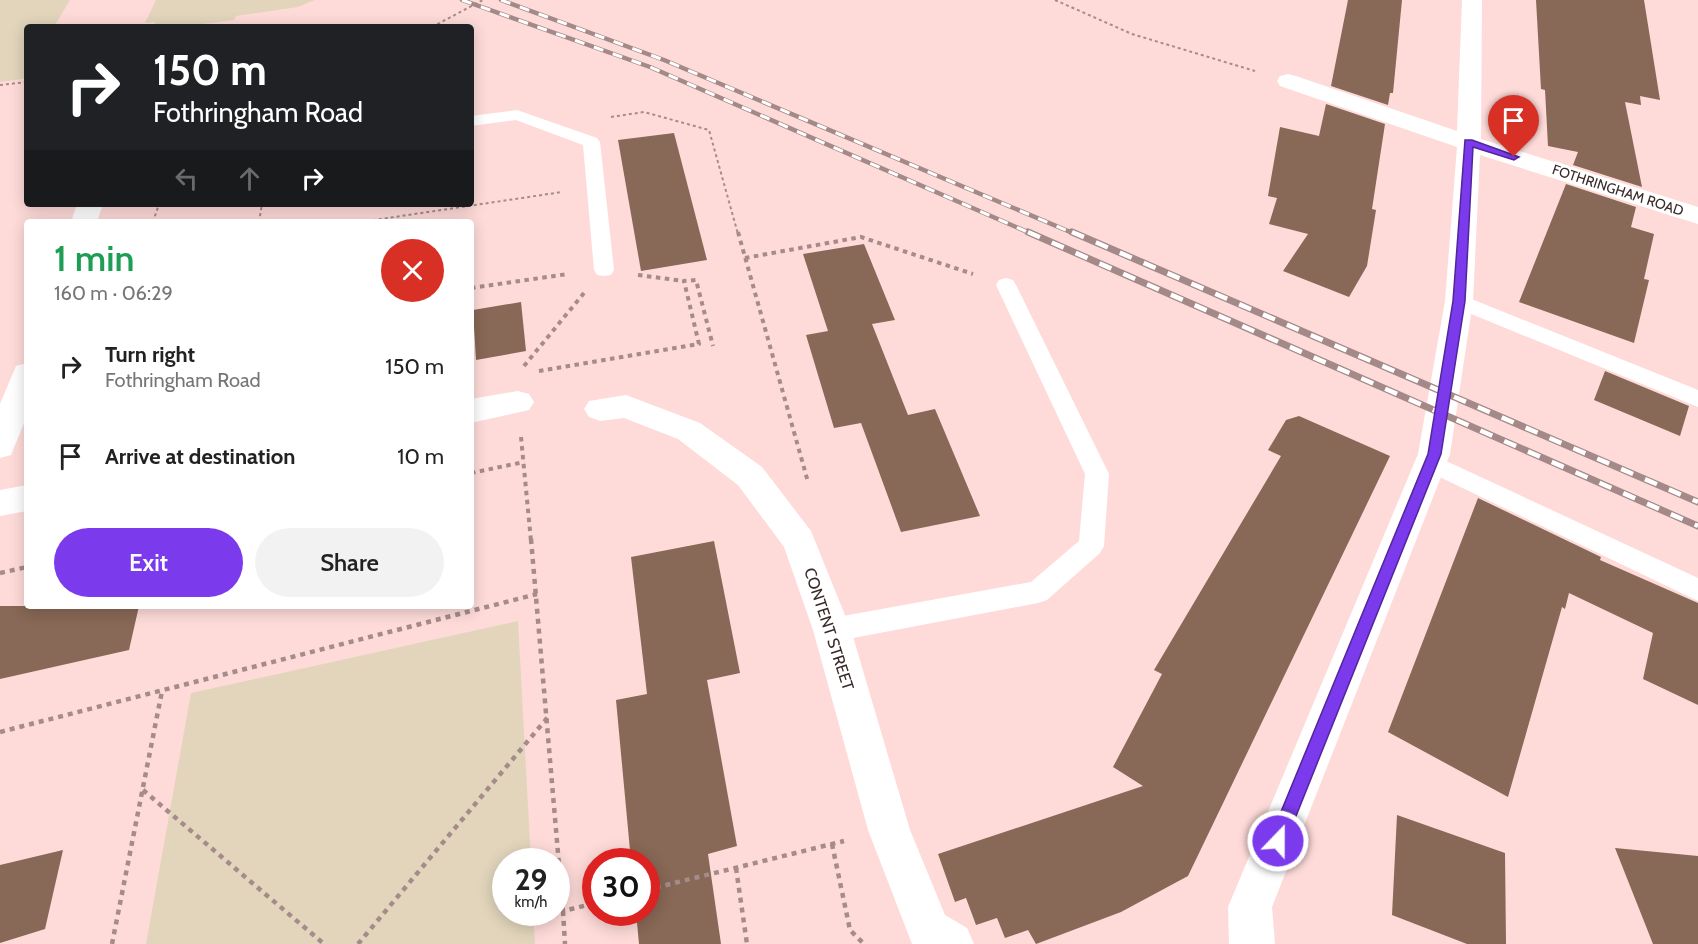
<!DOCTYPE html>
<meta charset="utf-8">
<style>
:root{--surface:#fff;--page:#f2f2f2;--text:#222;--muted:#767676;--accent:#7c3aed}
body{margin:0;font-family:Cabin,sans-serif;background:var(--page);color:var(--text);height:100vh;display:flex;flex-direction:column;font-size:22px;white-space:nowrap}
*{box-sizing:border-box;margin:0}
p{font-size:20px;color:var(--muted)}
.icon{flex:none;width:33px;height:33px;fill:none;stroke:currentColor;stroke-width:2;stroke-linecap:round;stroke-linejoin:round}
.map{position:relative;flex:1;overflow:hidden}
.panel{position:absolute;left:24px;top:219px;width:450px;height:390px;display:flex;flex-direction:column;background:var(--surface);border-radius:6px;box-shadow:0 3px 15px #0003}
.panel>*{flex:none}
.hud{position:absolute;left:24px;top:24px;width:450px;height:183px;border-radius:6px;box-shadow:0 3px 15px #0003;background:#202124;color:#fff;overflow:hidden}
.speed{position:absolute;left:492px;top:848px;display:flex;gap:12px;font-size:30px;font-weight:700;text-align:center}
.speed>*{display:grid;place-content:center;width:78px;height:78px;border-radius:50%;background:var(--surface);box-shadow:0 3px 15px #0003;line-height:1}
.speed small{font-size:15px;font-weight:400}
.speed .limit{border:9px solid #d22;background:#fff;color:#111}
.pin{position:absolute;display:grid;place-items:center;width:51px;height:51px;color:#fff;margin:-62px -26px;border-radius:50% 50% 50% 0;rotate:-45deg;box-shadow:0 0 6px #0007}
.pin .icon{rotate:45deg}
.me{position:absolute;width:66px;margin:-33px;rotate:22deg;stroke-linejoin:round;filter:drop-shadow(0 0 4px #0008)}
.turn{display:flex;align-items:center;gap:21px;height:126px;padding:0 30px;font-size:27px}
.turn .icon{width:78px;height:78px;stroke-width:2.5}
.turn b{display:block;font-size:42px;line-height:51px}
.lanes{display:flex;align-items:center;height:57px;padding:0 30px;background:#0003;justify-content:center;gap:30px;direction:ltr}
.lanes .off{opacity:.35}
.round{display:grid;place-items:center;flex:none;width:63px;height:63px;border-radius:32px;background:var(--page)}
.summary{display:flex;align-items:center;justify-content:space-between;height:102px;padding:0 30px}
h1{font-size:36px;font-weight:600;line-height:45px;color:#1e9e55}
.primary-button{display:flex;gap:12px;margin-top:auto;padding:12px 30px}
.primary-button a{flex:1;height:69px;border-radius:36px;background:var(--accent);color:#fff;font-size:24px;font-weight:600;line-height:69px;text-align:center}
.primary-button a+a{background:var(--page);color:var(--text)}
ul{padding:0;list-style:none}
li{display:flex;align-items:center;gap:18px;height:90px;padding:0 30px}
li div{flex:1}
li b{display:block;font-size:22px}
li em{font-style:normal}
.map>svg:first-child{display:block}
.green{fill:#e2d5bc}
.building{fill:#886856}
.lines{fill:none;stroke-linecap:round;stroke-linejoin:round}
.path-far2{stroke:#a58b89;stroke-width:2;stroke-dasharray:3 3;stroke-linecap:butt}
.path-far1{stroke:#a58b89;stroke-width:4;stroke-dasharray:4.5 4.5;stroke-linecap:butt}
.path{stroke:#a58b89;stroke-width:4.5;stroke-dasharray:5 5;stroke-linecap:butt}
.service{fill:#fff;fill-rule:evenodd}
.minor{fill:#fff;fill-rule:evenodd}
.rail-far1-casing{stroke:#a38988;stroke-width:4.5}
.rail-casing{stroke:#a38988;stroke-width:7}
.rail-far1{stroke:#fff;stroke-width:3;stroke-dasharray:10;stroke-linecap:butt}
.rail{stroke:#fff;stroke-width:4.5;stroke-dasharray:13;stroke-linecap:butt}
.route{fill:#7c3aed;stroke:#51269a;stroke-width:1.5}
.labels{text-anchor:middle;dominant-baseline:central;stroke-width:6;stroke-linejoin:round;paint-order:stroke}
.far-street-label{font-size:14px;fill:#392928;stroke:#fff}
.street-label{font-size:16px;fill:#392928;stroke:#fff}
</style>
<div class="map">
<svg width="1698" height="944" viewBox="0 0 1698 944">
<rect width="100%" height="100%" fill="#fedbd9"/>
<g class="green">
<polygon points="0,0 70,0 54,27 27,27 27,72 23,79 0,82"/>
<polygon points="156,0 315,0 298,7 236,16 234,20 203,24 201,27 154,27 155,22 145,23"/>
<polygon points="518,621 531,861 506,861 506,912 533,912 535,944 146,944 191,693"/>
</g>
<g class="building">
<polygon points="1348,0 1402,0 1393,93 1390,93 1388,105 1331,86"/>
<polygon points="1536,0 1644,0 1660,100 1640,96 1641,105 1625,102 1642,187 1573,165 1578,152 1548,146 1545,90 1541,89"/>
<polygon points="1326,104 1385,124 1372,209 1376,210 1367,266 1349,297 1283,271 1308,234 1269,224 1277,198 1268,196 1280,127 1319,136"/>
<polygon points="674,133 707,260 641,271 618,140"/>
<polygon points="1566,184 1636,207 1631,227 1654,234 1644,279 1649,280 1634,343 1519,302"/>
<polygon points="864,244 895,320 872,324 908,415 935,409 980,516 901,532 861,423 834,428 806,335 828,331 803,254"/>
<polygon points="521,302 526,351 476,360 473,310"/>
<polygon points="1605,371 1689,406 1680,436 1594,400"/>
<polygon points="1299,416 1390,456 1188,876 1121,912 1036,944 1028,930 1005,938 997,918 976,925 966,898 955,902 938,854 1143,786 1113,767 1162,674 1154,670 1281,456 1268,450 1286,420"/>
<polygon points="1478,498 1601,557 1600,560 1698,603 1698,705 1643,679 1653,633 1569,593 1565,609 1562,607 1508,797 1388,732"/>
<polygon points="714,541 740,673 707,680 737,846 708,854 721,944 639,944 636,912 646,912 646,861 631,861 616,700 647,694 631,557"/>
<polygon points="0,606 139,606 129,650 0,679"/>
<polygon points="1397,815 1505,853 1506,944 1467,944 1392,915"/>
<polygon points="1615,848 1698,856 1698,944 1653,944"/>
<polygon points="63,850 45,929 0,943 0,865"/>
</g>
<g class="lines">
<g class="path-far2">
<polyline points="1055,0 1132,34 1255,71"/>
<polyline points="432,27 483,0"/>
<polyline points="0,85 27,82"/>
<polyline points="611,117 644,112 709,130 738,234"/>
<polyline points="153,222 159,204"/>
<polyline points="259,222 262,204"/>
<polyline points="361,222 562,192"/>
</g>
<g class="path-far1">
<polyline points="738,232 808,482"/>
<polyline points="745,258 861,237 973,274"/>
<polyline points="638,275 684,281"/>
<polyline points="471,288 568,274"/>
<polyline points="524,366 584,293"/>
<polyline points="539,371 699,344 684,281 696,280 713,346"/>
<polyline points="521,437 531,541"/>
<polyline points="471,473 524,462"/>
</g>
<g class="path">
<polyline points="531,539 563,911 596,903"/>
<polyline points="0,573 27,567"/>
<polyline points="0,732 537,594"/>
<polyline points="143,790 324,944"/>
<polyline points="832,844 850,930 864,944"/>
<polyline points="736,868 747,944"/>
<polyline points="646,890 844,841"/>
<polyline points="563,911 565,944"/>
<polyline points="112,944 162,691"/>
<polyline points="358,944 548,717"/>
</g>
<g class="service">
<polygon points="517,110 597,138 600,142 614,270 611,275 604,276 597,275 594,270 583,145 516,120 471,126 471,116"/>
<polygon points="1006,278 1013,280 1016,285 1109,474 1104,546 1100,553 1047,600 1038,603 832,642 822,638 818,630 822,622 832,618 1031,582 1079,541 1085,474 996,285 999,280"/>
<polygon points="1459,294 1698,390 1698,407 1452,306 1449,301 1452,296"/>
<polygon points="1431,454 1698,578 1698,601 1423,469 1419,463 1423,457"/>
</g>
<g class="minor">
<polygon points="1462,0 1482,0 1481,139 1698,207 1698,224 1480,155 1473,301 1450,454 1272,907 1275,944 1229,944 1228,907 1418,454 1445,301 1457,147 1280,86 1277,81 1280,76 1288,74 1296,76 1457,131"/>
<polygon points="77,204 103,204 97,222 71,222"/>
<polygon points="27,363 27,416 11,455 0,458 0,404 16,366"/>
<polygon points="518,391 529,394 534,402 529,410 471,423 471,399"/>
<polygon points="626,395 700,423 762,467 811,531 851,630 910,830 945,915 967,928 974,944 912,944 868,830 813,630 784,547 738,485 678,439 624,418 600,421 589,417 584,409 589,401"/>
<polygon points="27,485 27,511 0,516 0,490"/>
</g>
<defs>
<g id="rail-far1">
<polyline points="462,0 650,67 1032,234"/>
<polyline points="501,0 664,60 1075,234"/>
</g>
<g id="rail">
<polyline points="1028,232 1698,526"/>
<polyline points="1072,232 1698,502"/>
</g>
</defs>
<use href="#rail-far1" class="rail-far1-casing"/>
<use href="#rail" class="rail-casing"/>
<use href="#rail-far1" class="rail-far1"/>
<use href="#rail" class="rail"/>
</g>
<polygon class="route" points="1465,140 1472,140 1519,157 1514,160 1473,147 1465,301 1441,454 1286,841 1284,847 1278,850 1271,847 1269,841 1428,454 1453,301"/>
<g class="labels">
<g class="far-street-label">
<text transform="translate(1618 190) rotate(18)">FOTHRINGHAM ROAD</text>
</g>
<g class="street-label">
<text transform="translate(829 629) rotate(72)">CONTENT STREET</text>
</g>
</g>
</svg>
<div class="speed"><div>29<small>km/h</small></div><div class="limit">30</div></div>
<div class="pin" style="left:1514px;top:157px;background:#d93025"><svg class="icon" aria-label="arrive" viewBox="0 0 24 24"><path d="M6 21V4h12l-3 4 3 4H6"/></svg></div>
<svg class="me" style="left:1278px;top:841px" viewBox="-20 -20 40 40"><circle r="17" fill="#7c3aed" stroke="#fff" stroke-width="3"/><path d="M0-11L8 9 0 5-8 9z" fill="#fff"/></svg>
<div class="hud">
<div class="turn"><svg class="icon" aria-label="right" viewBox="0 0 24 24"><path d="M7 20v-9h11M14 6l5 5-5 5"/></svg><div><b>150 m</b>Fothringham Road</div></div>
<div class="lanes"><svg class="icon off" aria-label="left" viewBox="0 0 24 24"><path d="M17 20v-9H6M10 6l-5 5 5 5"/></svg><svg class="icon off" aria-label="ahead" viewBox="0 0 24 24"><path d="M12 20V5M6 11l6-6 6 6"/></svg><svg class="icon" aria-label="right" viewBox="0 0 24 24"><path d="M7 20v-9h11M14 6l5 5-5 5"/></svg></div>
</div>
<section class="panel">
<div class="summary"><div><h1>1 min</h1><p>160 m · 06:29</p></div><a class="round" style="background:#d93025;color:#fff"><svg class="icon" aria-label="close" viewBox="0 0 24 24"><path d="M6 6l12 12M18 6L6 18"/></svg></a></div>
<ul>
<li><svg class="icon" aria-label="right" viewBox="0 0 24 24"><path d="M7 20v-9h11M14 6l5 5-5 5"/></svg><div><b>Turn right</b><p>Fothringham Road</p></div><em>150 m</em></li>
<li><svg class="icon" aria-label="arrive" viewBox="0 0 24 24"><path d="M6 21V4h12l-3 4 3 4H6"/></svg><div><b>Arrive at destination</b></div><em>10 m</em></li>
</ul>
<div class="primary-button"><a>Exit</a><a>Share</a></div>
</section>
</div>
